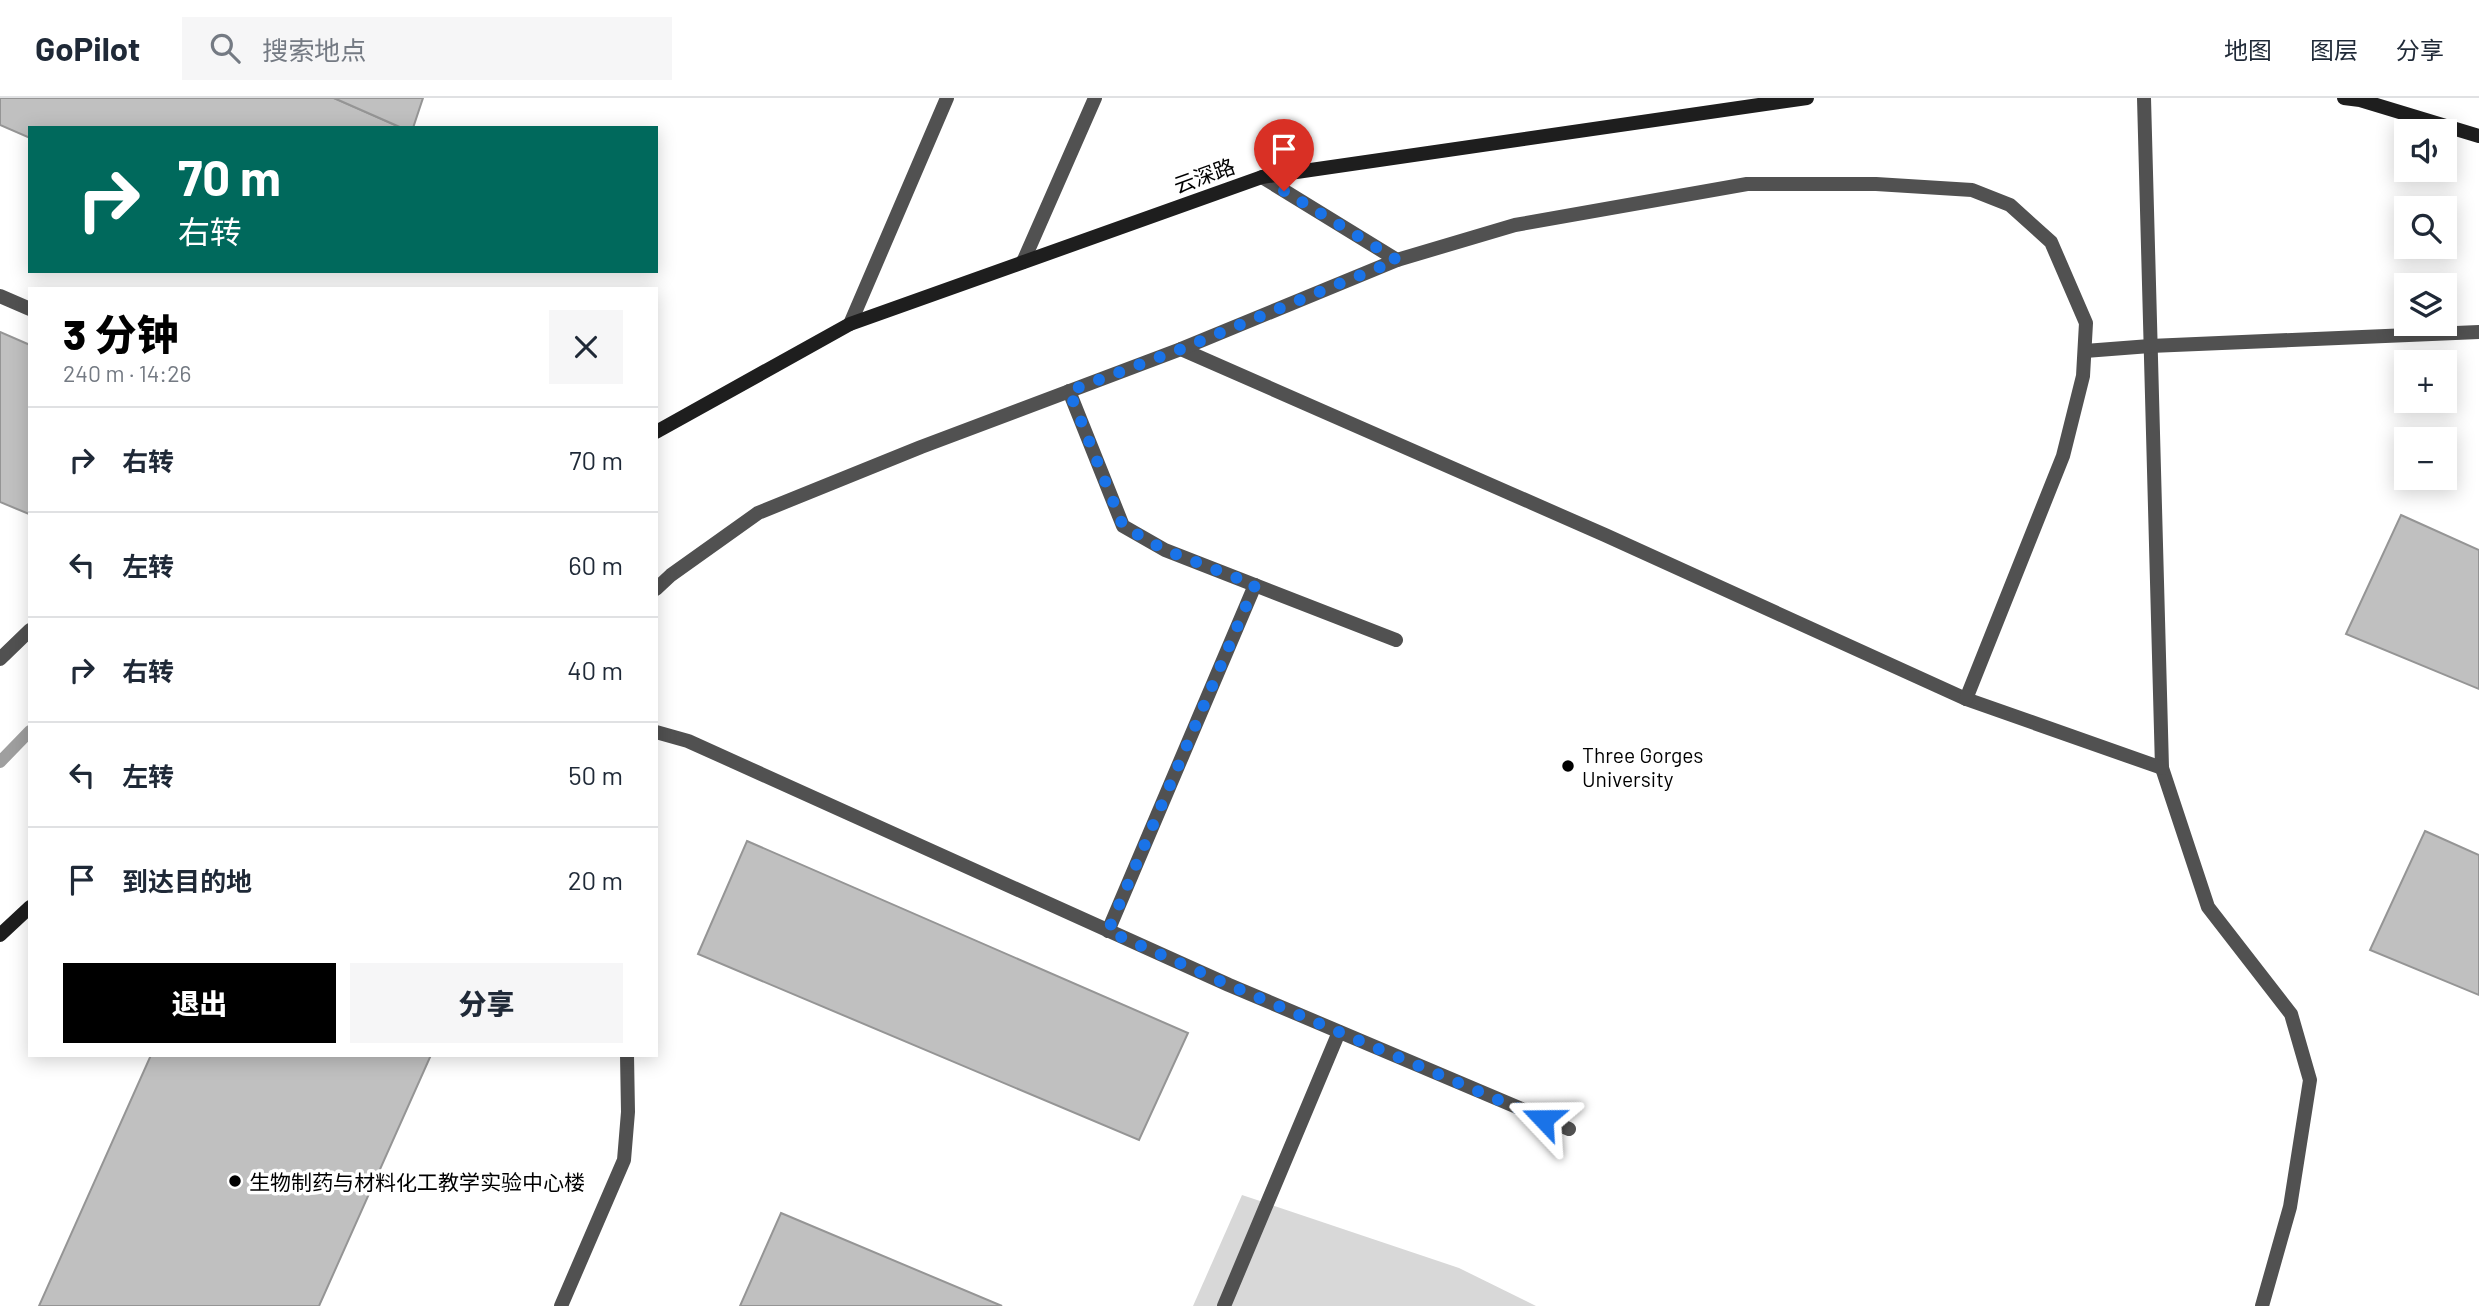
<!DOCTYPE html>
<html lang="zh">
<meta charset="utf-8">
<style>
:root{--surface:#fff;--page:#f6f6f7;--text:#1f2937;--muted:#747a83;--line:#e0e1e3;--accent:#000}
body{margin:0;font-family:Barlow,"Noto Sans SC",sans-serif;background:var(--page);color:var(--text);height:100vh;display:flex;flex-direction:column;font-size:26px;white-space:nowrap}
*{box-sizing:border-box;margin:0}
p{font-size:23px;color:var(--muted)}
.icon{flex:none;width:38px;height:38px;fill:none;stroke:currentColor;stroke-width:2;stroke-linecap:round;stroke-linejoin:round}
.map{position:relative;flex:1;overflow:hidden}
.drawer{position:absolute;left:28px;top:189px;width:630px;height:770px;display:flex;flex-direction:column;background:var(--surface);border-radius:0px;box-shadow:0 4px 18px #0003}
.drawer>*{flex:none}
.hud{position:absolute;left:28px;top:28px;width:630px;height:147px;border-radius:0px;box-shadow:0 4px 18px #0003;background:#00695c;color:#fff;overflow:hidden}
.buttons{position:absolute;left:2394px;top:21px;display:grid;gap:14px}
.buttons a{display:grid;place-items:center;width:63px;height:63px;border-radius:0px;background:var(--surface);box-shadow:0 4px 18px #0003;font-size:35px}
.pin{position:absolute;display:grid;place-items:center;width:60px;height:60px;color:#fff;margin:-72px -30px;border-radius:50% 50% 50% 0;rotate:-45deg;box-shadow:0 0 7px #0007}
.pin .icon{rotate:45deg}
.me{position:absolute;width:77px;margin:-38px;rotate:293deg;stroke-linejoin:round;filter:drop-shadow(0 0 5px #0008)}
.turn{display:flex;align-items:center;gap:24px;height:147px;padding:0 35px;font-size:32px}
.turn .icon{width:91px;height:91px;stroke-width:2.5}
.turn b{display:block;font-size:49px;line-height:60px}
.round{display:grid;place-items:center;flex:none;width:74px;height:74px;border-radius:0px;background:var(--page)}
.summary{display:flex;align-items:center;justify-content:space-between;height:119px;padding:0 35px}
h1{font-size:42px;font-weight:800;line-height:52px;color:var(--accent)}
.primary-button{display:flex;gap:14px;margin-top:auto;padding:14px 35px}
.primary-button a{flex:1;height:80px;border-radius:0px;background:var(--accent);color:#fff;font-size:28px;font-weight:800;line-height:80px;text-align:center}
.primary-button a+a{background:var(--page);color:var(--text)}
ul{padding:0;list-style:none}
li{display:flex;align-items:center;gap:21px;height:105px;padding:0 35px;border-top:2px solid var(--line)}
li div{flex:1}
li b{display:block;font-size:26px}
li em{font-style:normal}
header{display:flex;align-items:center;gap:42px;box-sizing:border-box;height:98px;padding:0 35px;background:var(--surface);border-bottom:2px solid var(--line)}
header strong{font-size:33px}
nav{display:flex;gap:38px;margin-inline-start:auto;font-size:24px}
.search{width:490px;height:63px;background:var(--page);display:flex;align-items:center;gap:18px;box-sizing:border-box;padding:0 24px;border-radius:0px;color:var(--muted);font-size:26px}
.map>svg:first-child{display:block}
.green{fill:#d8d8d8}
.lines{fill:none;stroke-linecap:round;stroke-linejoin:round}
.stream{stroke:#9f9f9f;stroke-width:12}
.building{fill:#c0c0c0;stroke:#959595;stroke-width:2}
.lane{stroke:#515151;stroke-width:14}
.secondary{stroke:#1e1e1e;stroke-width:14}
.route{stroke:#1a73e8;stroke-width:12;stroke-dasharray:0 21.6}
.poi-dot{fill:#000;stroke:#fff;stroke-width:2.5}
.labels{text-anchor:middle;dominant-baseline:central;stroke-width:7;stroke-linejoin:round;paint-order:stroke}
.street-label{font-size:21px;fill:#000;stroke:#fff}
.poi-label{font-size:21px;fill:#000;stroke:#fff;text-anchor:start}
</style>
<header>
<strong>GoPilot</strong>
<div class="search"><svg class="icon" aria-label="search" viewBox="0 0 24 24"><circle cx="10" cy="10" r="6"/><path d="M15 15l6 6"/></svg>搜索地点</div>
<nav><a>地图</a><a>图层</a><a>分享</a></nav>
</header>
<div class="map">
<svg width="2479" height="1208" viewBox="0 0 2479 1208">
<rect width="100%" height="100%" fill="#fff"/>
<polygon class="green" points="1242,1097 1459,1170 1536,1208 1193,1208"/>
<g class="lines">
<polyline class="stream" points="0,664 30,633"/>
</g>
<g class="building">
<polygon points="0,0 334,0 402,30 30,30 30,40 0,27"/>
<polygon points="334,0 423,0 413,30 402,30"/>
<polygon points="0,234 30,247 29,416 0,404"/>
<polygon points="2401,417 2479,452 2479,591 2346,536"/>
<polygon points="2425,733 2479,757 2479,897 2370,852"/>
<polygon points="747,743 1188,935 1139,1042 698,856"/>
<polygon points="151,957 431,957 319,1208 39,1208"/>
<polygon points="781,1115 1002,1208 740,1208"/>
</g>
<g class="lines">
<g class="lane">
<polyline points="2144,0 2162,670 2208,809 2291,916 2310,982 2290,1109 2262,1208"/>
<polyline points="1262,79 1397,162"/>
<polyline points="1023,164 1095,0"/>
<polyline points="0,198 30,211"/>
<polyline points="850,226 947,0"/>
<polyline points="1181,251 1605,437 1966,601 2162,670"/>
<polyline points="2085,253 2150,248 2479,234"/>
<polyline points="1069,293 1123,428 1165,452 1396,542"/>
<polyline points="656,491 671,477 758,415 921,349 1181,251 1397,162 1515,127 1747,86 1876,86 1972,92 2010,107 2051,144 2086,225 2083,278 2063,358 1966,601"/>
<polyline points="0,561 30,532"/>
<polyline points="656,634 688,643 1229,887 1569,1031"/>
<polyline points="1108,833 1255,487"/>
<polyline points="561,1208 624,1062 628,1014 627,957"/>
<polyline points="1224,1208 1339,934"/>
</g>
<g class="secondary">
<polyline points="2344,0 2360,2 2479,38"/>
<polyline points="656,334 850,226 1262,79 1807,0"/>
<polyline points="0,837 30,809"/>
</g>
</g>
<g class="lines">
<polyline class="route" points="1284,93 1397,162 1181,251 1069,293 1123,428 1165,452 1255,487 1108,833 1229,887 1543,1021"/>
</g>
<g class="poi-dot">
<circle cx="1568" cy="668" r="7"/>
<circle cx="235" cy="1083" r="7"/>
</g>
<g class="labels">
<g class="street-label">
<text transform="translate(1204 77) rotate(-20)">云深路</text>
</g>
<g class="poi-label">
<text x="1582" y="656">Three Gorges<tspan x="1582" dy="24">University</tspan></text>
<text x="249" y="1083">生物制药与材料化工教学实验中心楼</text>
</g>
</g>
</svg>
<div class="buttons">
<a><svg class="icon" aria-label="sound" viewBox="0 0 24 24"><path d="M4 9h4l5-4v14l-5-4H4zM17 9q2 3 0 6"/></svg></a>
<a><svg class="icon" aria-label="search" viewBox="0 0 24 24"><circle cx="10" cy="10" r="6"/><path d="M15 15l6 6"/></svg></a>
<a><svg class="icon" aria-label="layers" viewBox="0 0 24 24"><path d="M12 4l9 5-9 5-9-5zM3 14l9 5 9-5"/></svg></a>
<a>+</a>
<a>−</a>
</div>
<div class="pin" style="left:1284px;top:93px;background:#d93025"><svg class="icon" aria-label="arrive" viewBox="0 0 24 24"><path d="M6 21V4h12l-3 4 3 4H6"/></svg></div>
<svg class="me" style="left:1543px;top:1021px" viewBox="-20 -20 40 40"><path d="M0-17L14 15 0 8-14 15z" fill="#1a73e8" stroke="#fff" stroke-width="4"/></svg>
<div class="hud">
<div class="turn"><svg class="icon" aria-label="right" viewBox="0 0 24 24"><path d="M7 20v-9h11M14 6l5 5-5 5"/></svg><div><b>70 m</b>右转</div></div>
</div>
<section class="drawer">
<div class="summary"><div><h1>3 分钟</h1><p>240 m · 14:26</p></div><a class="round"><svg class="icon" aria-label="close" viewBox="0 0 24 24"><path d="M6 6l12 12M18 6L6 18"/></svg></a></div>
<ul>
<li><svg class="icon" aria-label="right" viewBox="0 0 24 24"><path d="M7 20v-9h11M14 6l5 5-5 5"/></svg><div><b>右转</b></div><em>70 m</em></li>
<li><svg class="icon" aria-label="left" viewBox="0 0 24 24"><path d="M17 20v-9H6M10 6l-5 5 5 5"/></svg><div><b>左转</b></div><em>60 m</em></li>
<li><svg class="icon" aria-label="right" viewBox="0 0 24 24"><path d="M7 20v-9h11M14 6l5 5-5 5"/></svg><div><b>右转</b></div><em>40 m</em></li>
<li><svg class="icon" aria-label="left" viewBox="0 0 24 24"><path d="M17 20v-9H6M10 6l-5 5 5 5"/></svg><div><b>左转</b></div><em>50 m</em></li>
<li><svg class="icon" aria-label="arrive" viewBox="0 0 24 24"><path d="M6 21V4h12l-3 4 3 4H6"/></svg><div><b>到达目的地</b></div><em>20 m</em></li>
</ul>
<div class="primary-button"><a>退出</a><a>分享</a></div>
</section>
</div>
